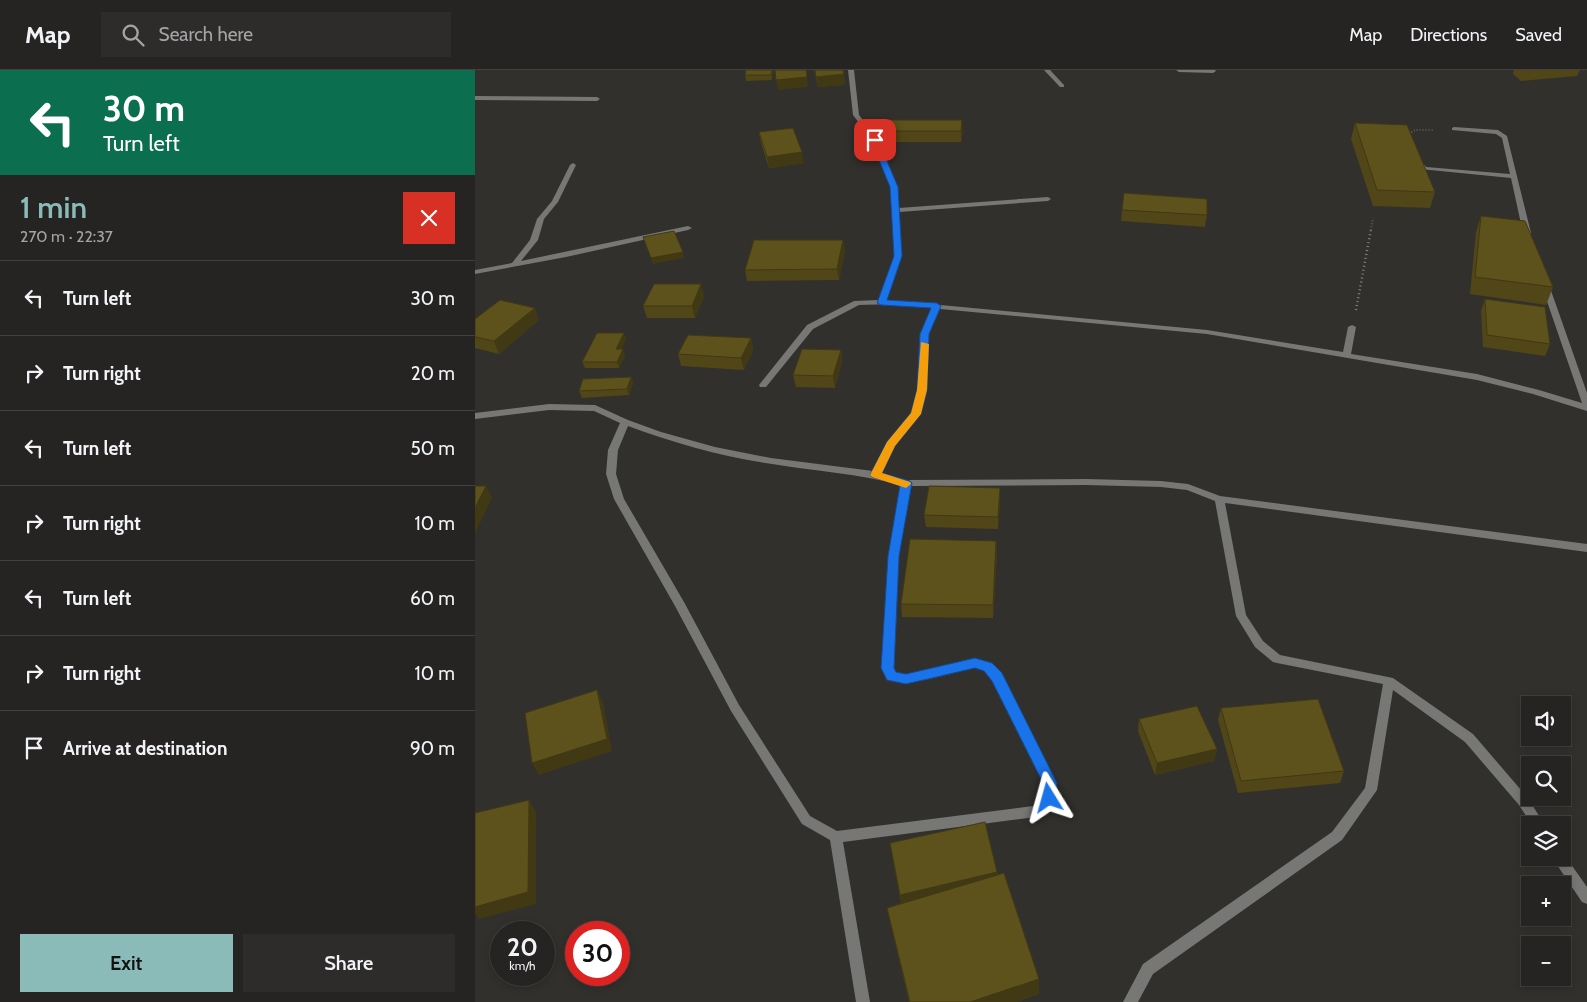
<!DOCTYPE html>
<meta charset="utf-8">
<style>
:root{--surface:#252422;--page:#2d2c2a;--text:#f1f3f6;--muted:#a3a4a5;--line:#424140;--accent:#8bbbb9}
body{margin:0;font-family:Cabin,sans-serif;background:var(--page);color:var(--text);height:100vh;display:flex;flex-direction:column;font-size:19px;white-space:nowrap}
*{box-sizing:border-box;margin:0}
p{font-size:16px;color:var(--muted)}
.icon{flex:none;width:28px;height:28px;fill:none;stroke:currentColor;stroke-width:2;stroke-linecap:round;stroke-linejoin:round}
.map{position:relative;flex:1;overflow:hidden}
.side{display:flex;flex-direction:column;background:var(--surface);width:475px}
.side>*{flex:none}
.hud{background:#0b6e4f;color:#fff;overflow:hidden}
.tools{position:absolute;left:1046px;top:626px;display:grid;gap:10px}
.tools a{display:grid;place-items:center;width:50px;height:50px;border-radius:0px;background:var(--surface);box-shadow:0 2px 8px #0003,0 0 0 1px var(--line);font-size:25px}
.speed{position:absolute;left:15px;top:851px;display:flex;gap:10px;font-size:25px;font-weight:700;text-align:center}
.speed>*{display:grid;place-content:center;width:65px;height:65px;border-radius:50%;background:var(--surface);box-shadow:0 2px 8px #0003,0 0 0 1px var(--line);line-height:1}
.speed small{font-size:12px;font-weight:400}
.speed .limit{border:8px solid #d22;background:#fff;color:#111}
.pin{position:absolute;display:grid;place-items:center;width:42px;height:42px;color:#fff;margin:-21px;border-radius:10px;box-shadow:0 2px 8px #0006}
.me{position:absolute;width:55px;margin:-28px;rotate:352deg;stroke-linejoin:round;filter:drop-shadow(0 0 4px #0008)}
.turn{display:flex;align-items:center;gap:18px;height:105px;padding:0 20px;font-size:22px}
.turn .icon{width:65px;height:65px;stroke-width:2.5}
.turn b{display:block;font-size:35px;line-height:42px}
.round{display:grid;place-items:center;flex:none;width:52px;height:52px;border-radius:0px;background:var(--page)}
.head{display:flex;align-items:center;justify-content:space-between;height:85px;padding:0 20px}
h1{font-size:30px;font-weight:600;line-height:38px;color:var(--accent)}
.button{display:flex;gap:10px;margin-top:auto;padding:10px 20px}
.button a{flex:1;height:58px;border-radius:0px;background:var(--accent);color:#111;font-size:20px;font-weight:600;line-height:58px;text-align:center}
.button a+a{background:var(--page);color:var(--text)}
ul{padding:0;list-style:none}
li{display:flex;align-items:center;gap:15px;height:75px;padding:0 20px;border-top:1px solid var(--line)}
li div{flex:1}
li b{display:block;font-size:19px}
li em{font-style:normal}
header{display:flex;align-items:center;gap:30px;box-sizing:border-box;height:70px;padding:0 25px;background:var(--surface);border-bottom:1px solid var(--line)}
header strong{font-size:24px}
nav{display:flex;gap:28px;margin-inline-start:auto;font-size:18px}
.search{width:350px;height:45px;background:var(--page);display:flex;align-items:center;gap:12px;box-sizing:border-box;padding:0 18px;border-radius:0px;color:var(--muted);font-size:19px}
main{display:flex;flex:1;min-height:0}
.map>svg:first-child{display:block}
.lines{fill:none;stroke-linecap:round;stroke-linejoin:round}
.path-far1{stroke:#858481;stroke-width:2;stroke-dasharray:0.5 2.5;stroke-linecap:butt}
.path{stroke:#858481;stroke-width:2.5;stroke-dasharray:1 3;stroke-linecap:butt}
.minor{fill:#777775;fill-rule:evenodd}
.wall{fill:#504618}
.shaded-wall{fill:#413914}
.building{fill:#5d511c;stroke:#413914}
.route{fill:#1a73e8;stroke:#114b97}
.slow{fill:#f59e0b}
</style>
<header>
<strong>Map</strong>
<div class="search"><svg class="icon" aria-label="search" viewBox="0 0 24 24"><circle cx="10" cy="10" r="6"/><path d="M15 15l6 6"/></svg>Search here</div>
<nav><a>Map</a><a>Directions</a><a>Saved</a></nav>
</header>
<main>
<section class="side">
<div class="hud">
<div class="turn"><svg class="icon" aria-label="left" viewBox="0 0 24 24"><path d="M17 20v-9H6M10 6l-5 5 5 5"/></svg><div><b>30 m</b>Turn left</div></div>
</div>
<div class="head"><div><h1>1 min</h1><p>270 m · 22:37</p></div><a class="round" style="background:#d93025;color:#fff"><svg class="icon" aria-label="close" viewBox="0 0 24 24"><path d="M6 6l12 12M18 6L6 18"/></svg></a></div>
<ul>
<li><svg class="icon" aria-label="left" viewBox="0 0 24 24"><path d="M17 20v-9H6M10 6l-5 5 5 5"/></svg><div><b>Turn left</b></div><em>30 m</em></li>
<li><svg class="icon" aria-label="right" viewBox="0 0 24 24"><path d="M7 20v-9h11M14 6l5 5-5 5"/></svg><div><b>Turn right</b></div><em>20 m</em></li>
<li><svg class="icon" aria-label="left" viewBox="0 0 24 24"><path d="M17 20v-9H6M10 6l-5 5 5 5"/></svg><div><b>Turn left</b></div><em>50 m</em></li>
<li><svg class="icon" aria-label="right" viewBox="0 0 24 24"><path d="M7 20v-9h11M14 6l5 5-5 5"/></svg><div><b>Turn right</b></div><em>10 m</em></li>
<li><svg class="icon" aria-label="left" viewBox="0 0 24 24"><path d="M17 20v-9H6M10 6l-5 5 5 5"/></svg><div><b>Turn left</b></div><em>60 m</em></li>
<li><svg class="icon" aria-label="right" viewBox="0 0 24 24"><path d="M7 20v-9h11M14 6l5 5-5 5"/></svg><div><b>Turn right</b></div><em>10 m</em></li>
<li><svg class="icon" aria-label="arrive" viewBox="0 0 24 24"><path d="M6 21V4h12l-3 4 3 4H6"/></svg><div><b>Arrive at destination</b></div><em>90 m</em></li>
</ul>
<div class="button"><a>Exit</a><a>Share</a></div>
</section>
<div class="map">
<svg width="1112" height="932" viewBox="0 0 1112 932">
<rect width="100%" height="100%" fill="#31302d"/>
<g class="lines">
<g class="path-far1">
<polyline points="934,64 940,60 959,60"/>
<polyline points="896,160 898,148"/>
</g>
<polyline class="path" points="881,240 896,159"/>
<g class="minor">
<path d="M373,0h6l5,45 4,5 37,2 3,2 -3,2 -28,-2 25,63 2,21 149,-11 3,2 -3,2 -149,11 3,44 -15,44 320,30 136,22 5,-25 4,-2 4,2 -5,27 126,20 62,16 43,13 -41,-119 4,-2h3l39,111v18l-54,-17 -56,-14 -270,-46 -267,-25 -11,25 -3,56 -6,24 -26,31 -13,28 25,7 180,-1 75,2 27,3 32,12 367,48v8l-362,-49 21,112 17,26 17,14 113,23 80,56 54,63 18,28h-13l-13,-20 -54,-63 -72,-52 -16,100 -35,50 -189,134 -15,28h-15l20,-38 189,-132 33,-44 18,-104 -106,-21 -4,-1 -18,-15 -19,-31 -21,-115 -28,-11 -26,-3 -75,-2 -176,1 -11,70 -5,112 1,5 11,1 69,-15 17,4 9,11 55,109c-1,15 -4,28 -20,34l-193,25 27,160h-14l-26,-162 -28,-16 -71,-113 -56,-105 -61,-107 -8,-25 2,-24 12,-27 -26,-12 -45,-1 -74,9v-6l74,-9 46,1 33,15 33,12 54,15 56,11 102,13 14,-29 25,-29 6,-23 3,-56 11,-26 -38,-4 -35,1 -46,24 -47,58h-6l-1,-2 48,-60 47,-24 25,-1 15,-44 -3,-69 -25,-63 -7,-1 -6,-8zM153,356c46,17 95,31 144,38 43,7 87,10 129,21l-12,71 -7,112 5,12c23,8 64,-7 88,-13l9,3 9,10 51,103 -1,13 -10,10 -196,25 -27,-15 -71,-111 -55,-103 -60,-103 -8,-25 2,-24z"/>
<polygon points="569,0 575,0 589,15 589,17 585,17"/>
<polygon points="701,0 740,0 741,1 738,3 704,2"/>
<polygon points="0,26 122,27 125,29 122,31 0,30"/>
<polygon points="979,57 1023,60 1032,66 1056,163 1055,165 1048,163 1036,108 945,99 940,91 941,90 945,90 951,97 1035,104 1027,68 1021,64 977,60 977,58"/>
<polygon points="98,93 101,95 83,132 69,149 63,170 46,191 213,156 217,158 213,160 91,187 0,204 0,200 37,193 55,170 62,149 77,131 95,95"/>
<polygon points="1088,783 1112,817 1112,834 1107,832 1080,792 1079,788 1088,788"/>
</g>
</g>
<g class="wall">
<polygon points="271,0 299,0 297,10 271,11 270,5"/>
<polygon points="339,0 368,0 370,15 343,17"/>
<polygon points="1039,0 1105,0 1102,6 1046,11 1038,4"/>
<polygon points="880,53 960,122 955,138 898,136 876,69"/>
<polygon points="410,61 488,61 486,72 411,72"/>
<polygon points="284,62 329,93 294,98 286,73"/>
<polygon points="647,140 732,145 730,157 646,151"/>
<polygon points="1006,146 1078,217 1071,235 995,224 1001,162"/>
<polygon points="370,181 364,210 272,211 270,200"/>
<polygon points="229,226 220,248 172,248 168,236"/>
<polygon points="1010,229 1075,274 1070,286 1008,277 1006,241"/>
<polygon points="0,249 64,250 24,284 0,278"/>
<polygon points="276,268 278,280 269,300 206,296 203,284"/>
<polygon points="151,269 146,279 150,285 144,298 110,298 107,292"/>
<polygon points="366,280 367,292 360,318 321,317 318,305"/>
<polygon points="156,307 158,313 154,325 107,328 104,321"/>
<polygon points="525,418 525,431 523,459 451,457 449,445"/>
<polygon points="521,471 522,483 518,548 427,547 426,534"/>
<polygon points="746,638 869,701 865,713 763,723 743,650"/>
<polygon points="664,649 742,679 739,691 680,705 663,661"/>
<polygon points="415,773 522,802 523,805 564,924 541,932 434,932 412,838 426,833"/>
</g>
<g class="shaded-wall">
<polygon points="297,0 299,0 297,10 296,5"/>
<polygon points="369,4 370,15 343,17 341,7"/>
<polygon points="332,7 333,17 303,20 301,10"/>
<polygon points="487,50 488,61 486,72 486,61"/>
<polygon points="327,82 329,93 294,98 292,87"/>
<polygon points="368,170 370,181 364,210 362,199"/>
<polygon points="208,182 209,188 178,194 176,188"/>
<polygon points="226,214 229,226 220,248 217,236"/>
<polygon points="60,238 64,250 24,284 19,271"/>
<polygon points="149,263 151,269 144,285 141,279"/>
<polygon points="276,268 278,280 269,300 266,288"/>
<polygon points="148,279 150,285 144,298 142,292"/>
<polygon points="366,280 367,292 360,318 358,306"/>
<polygon points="156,307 158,313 154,325 152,319"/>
<polygon points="11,416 17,428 0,463 0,438"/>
<polygon points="525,418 525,431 523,459 523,447"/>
<polygon points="521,471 522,483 518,548 518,535"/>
<polygon points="122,620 128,632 137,681 64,705 57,693"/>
<polygon points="742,679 739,691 680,705 682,693"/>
<polygon points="54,730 61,741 61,834 4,849 0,844 0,837"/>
<polygon points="522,802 523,813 427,836 425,825"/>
<polygon points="564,909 564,924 541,932 495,932"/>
</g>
<g class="building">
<polygon points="271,0 297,0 296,5 270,5"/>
<polygon points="300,0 331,0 332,7 301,10"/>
<polygon points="340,0 368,0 369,4 341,7"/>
<polygon points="412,50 487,50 486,61 410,61"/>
<polygon points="880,53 932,55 960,122 902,120"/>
<polygon points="318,58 327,82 292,87 284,62"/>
<polygon points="649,123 732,129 732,145 647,140"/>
<polygon points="1006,146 1050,151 1078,217 1000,207"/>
<polygon points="199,161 208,182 176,188 168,167"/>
<polygon points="279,170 368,170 362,199 270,200"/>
<polygon points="179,214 226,214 217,236 168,236"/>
<polygon points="1010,229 1070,237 1075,274 1012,265"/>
<polygon points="25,230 60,238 19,271 0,267 0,249"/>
<polygon points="122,263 149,263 141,279 148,279 142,292 107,292"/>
<polygon points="213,265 276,268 266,288 203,284"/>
<polygon points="327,279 366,280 358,306 318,305"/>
<polygon points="156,307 152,319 104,321 108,309"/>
<polygon points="0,416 11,416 0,438"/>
<polygon points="454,416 525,418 523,447 449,445"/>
<polygon points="435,469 521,471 518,535 426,534"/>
<polygon points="122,620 132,669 57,693 50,643"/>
<polygon points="843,629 869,701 766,711 746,638"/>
<polygon points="722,636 742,679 682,693 664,649"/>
<polygon points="54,730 53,822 0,837 0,743"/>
<polygon points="510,752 522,802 425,825 415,773"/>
<polygon points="529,803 564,909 495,932 435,932 412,838"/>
</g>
<polygon class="route" points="400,67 403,70 423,117 427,186 412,230 462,233 466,236 454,264 452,320 446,344 420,376 407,403 435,411 437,413 424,486 419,598 421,602 431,604 500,588 517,593 527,603 582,713 579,732 574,734 569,732 567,728 568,713 517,611 509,601 500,598 431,614 412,610 406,598 413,486 425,415 397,407 395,405 412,372 436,343 442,320 445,264 456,238 406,235 402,233 419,186 415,117 396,70"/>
<polygon class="slow" points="446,272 454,274 452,320 446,344 420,376 407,403 435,412 436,414 431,418 397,407 395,405 412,372 436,343 442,320"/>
</svg>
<div class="tools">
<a><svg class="icon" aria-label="sound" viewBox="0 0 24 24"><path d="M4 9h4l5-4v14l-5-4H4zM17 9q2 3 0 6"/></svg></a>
<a><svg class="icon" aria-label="search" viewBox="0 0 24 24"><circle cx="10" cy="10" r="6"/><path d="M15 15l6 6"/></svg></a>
<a><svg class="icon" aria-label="layers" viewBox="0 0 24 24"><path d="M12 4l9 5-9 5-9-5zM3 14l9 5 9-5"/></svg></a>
<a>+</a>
<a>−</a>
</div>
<div class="speed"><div>20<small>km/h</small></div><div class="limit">30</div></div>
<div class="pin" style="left:400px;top:70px;background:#d93025"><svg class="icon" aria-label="arrive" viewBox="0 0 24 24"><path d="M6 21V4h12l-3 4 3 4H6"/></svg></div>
<svg class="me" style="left:574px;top:728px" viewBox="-20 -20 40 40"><path d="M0-17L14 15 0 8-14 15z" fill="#1a73e8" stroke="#fff" stroke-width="4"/></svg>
</div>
</main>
